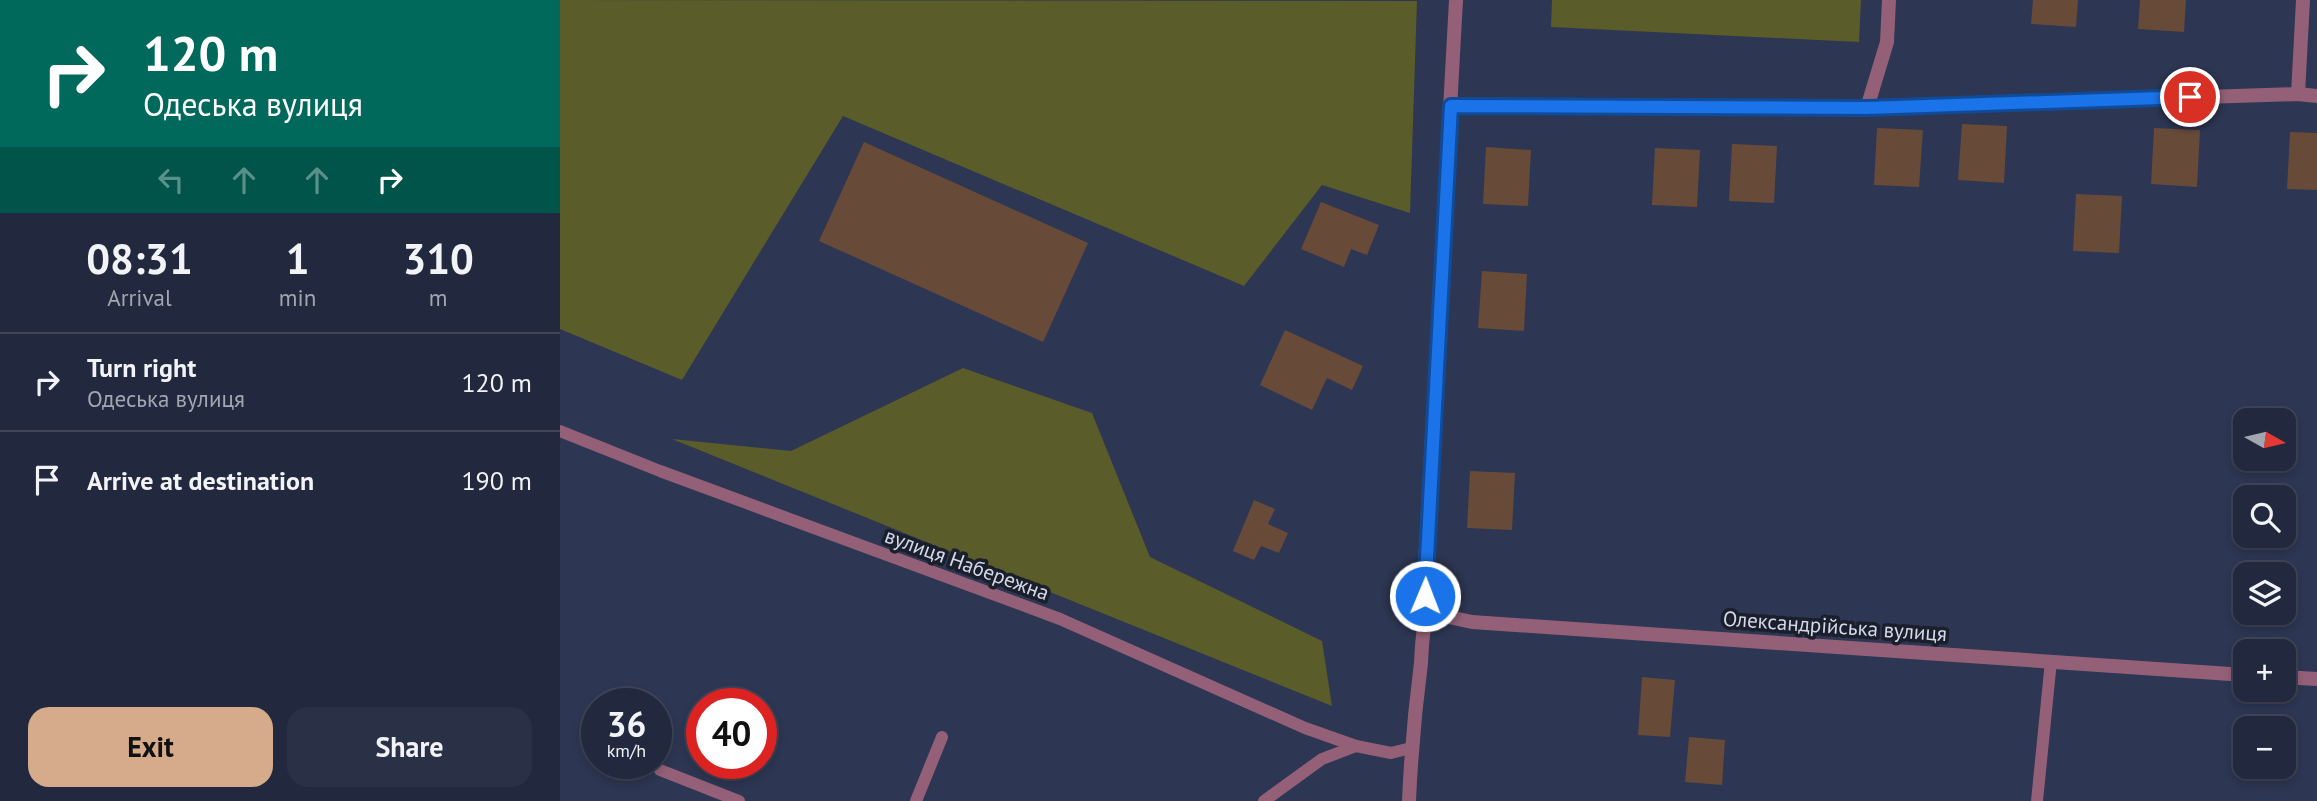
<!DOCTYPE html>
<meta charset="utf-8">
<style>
:root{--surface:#22283e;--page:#2a3045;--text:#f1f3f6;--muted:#a2a6b0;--line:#3f4458;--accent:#d6ab8b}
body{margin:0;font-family:"PT Sans",sans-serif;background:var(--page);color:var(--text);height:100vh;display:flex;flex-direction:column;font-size:26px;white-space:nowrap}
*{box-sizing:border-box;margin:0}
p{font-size:23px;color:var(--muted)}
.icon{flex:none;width:38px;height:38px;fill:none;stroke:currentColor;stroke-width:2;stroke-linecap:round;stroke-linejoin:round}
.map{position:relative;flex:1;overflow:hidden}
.side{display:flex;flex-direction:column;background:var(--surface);width:560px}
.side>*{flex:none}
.top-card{background:#00695c;color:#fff;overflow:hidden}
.needle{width:46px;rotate:98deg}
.tools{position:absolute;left:1673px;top:408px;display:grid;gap:14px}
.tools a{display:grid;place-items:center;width:63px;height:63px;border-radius:14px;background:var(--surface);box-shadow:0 4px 10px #0003,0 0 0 2px var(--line);font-size:35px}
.speed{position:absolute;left:21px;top:688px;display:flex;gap:14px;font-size:35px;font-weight:700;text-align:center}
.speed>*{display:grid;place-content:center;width:91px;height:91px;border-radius:50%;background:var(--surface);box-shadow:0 4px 10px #0003,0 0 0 2px var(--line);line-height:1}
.speed small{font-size:18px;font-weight:400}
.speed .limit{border:10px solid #d22;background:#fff;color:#111}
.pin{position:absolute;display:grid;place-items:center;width:60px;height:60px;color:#fff;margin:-30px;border:4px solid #fff;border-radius:50%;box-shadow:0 2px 7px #0007}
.me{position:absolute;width:77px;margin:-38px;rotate:1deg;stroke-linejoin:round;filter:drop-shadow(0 0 5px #0008)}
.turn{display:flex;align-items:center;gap:24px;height:147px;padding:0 28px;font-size:32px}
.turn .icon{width:91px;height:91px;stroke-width:2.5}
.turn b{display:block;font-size:49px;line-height:60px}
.lanes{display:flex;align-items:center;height:66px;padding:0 28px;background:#0003;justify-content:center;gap:35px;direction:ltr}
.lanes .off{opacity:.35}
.eta{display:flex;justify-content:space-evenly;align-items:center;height:119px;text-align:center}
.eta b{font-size:42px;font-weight:700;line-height:49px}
.primary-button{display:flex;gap:14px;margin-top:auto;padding:14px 28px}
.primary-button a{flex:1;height:80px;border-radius:21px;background:var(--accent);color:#111;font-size:28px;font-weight:700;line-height:80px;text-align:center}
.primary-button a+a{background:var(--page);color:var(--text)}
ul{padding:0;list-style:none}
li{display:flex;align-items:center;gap:21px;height:98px;padding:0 28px;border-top:2px solid var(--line)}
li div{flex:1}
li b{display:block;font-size:26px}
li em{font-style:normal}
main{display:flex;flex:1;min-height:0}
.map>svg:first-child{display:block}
.green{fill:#5a5c29}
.building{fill:#684a39}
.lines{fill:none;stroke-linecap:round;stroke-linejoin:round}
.service{stroke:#936077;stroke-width:12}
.minor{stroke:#936077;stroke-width:14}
.tertiary{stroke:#936077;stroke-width:14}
.route-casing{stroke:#114b97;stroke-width:18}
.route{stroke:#1a73e8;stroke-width:12}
.labels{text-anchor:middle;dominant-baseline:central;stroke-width:7;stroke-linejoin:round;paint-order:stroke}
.street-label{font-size:21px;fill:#d3d9ea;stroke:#1a1f2b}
</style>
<main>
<section class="side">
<div class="top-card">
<div class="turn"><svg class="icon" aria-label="right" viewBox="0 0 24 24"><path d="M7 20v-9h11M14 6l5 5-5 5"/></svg><div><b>120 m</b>Одеська вулиця</div></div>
<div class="lanes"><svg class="icon off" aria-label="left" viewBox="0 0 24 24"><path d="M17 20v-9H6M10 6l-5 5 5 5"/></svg><svg class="icon off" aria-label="ahead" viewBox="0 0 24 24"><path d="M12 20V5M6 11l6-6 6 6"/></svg><svg class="icon off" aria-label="ahead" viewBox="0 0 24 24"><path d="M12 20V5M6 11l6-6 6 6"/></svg><svg class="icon" aria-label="right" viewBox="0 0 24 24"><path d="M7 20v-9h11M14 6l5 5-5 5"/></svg></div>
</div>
<div class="eta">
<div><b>08:31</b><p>Arrival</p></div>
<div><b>1</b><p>min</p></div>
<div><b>310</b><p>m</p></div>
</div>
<ul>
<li><svg class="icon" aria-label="right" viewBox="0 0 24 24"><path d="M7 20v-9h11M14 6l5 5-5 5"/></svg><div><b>Turn right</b><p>Одеська вулиця</p></div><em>120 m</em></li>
<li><svg class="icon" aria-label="arrive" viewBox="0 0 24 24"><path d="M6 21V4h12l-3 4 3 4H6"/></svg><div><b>Arrive at destination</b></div><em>190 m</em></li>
</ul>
<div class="primary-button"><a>Exit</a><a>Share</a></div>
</section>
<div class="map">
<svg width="1757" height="801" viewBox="0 0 1757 801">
<rect width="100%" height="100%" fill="#2d3652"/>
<g class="green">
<polygon points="0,0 857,1 850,213 762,185 684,286 283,116 122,380 0,329"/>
<polygon points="992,0 1301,0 1299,42 991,27"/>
<polygon points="403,368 532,413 590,557 762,641 772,706 112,439 231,451"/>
</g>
<g class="building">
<polygon points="1473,0 1518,0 1516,27 1471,24"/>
<polygon points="1580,0 1626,0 1624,32 1578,29"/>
<polygon points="1402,124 1447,126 1444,183 1398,180"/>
<polygon points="1317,128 1363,130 1359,187 1314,185"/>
<polygon points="1594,128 1640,130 1637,187 1591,184"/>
<polygon points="1730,132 1757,133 1757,190 1727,189"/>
<polygon points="304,142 528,243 483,342 259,241"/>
<polygon points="1172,144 1217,146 1214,203 1169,201"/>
<polygon points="926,147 971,150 968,206 923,204"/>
<polygon points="1095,148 1140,150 1137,207 1092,205"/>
<polygon points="1516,194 1562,196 1559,253 1513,251"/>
<polygon points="761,202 819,225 807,255 791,249 784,267 741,249"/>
<polygon points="922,271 967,274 964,331 918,328"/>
<polygon points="725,330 803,366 792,390 767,378 752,410 700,385"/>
<polygon points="910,471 955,473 952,530 907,528"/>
<polygon points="694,500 715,509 708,524 728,533 719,553 701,546 694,560 673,551"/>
<polygon points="1082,677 1115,680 1110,737 1078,735"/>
<polygon points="1129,737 1165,740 1162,785 1125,782"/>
</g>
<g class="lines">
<g class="service">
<polyline points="0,431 100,471 500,619 745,728 796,746"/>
<polyline points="100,770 179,801"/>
<polyline points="356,801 382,737"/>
<polyline points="704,801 762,759 796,746 831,753 851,748"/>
<polyline points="1477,801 1491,661"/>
</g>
<g class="minor">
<polyline points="1738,94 1743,0"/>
<polyline points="891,106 1307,108 1738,94 1757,96"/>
<polyline points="1307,108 1327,42 1329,0"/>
<path d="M849,801c2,-46 6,-92 12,-138 1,-16 1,-40 10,-53"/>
</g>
<g class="tertiary">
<path d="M896,0l-31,565c0,18 -3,35 10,49l37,8 773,53"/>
<polyline points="1724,677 1757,679"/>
</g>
</g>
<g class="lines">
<defs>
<polyline id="route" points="865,596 891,106 1307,108 1630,97"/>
</defs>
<use href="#route" class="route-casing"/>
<use href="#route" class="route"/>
</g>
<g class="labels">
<g class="street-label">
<text transform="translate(407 564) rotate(20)">вулиця Набережна</text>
<text transform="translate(1275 626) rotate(4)">Олександрійська вулиця</text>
</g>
</g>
</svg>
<div class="tools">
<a><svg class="needle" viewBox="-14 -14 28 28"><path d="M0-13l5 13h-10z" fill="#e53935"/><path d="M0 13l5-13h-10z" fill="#a2a6b0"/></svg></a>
<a><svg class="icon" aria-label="search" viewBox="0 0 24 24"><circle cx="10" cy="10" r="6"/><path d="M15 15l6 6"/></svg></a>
<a><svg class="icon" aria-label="layers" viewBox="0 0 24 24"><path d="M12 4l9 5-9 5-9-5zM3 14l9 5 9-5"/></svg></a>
<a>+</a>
<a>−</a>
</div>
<div class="speed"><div>36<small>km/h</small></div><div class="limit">40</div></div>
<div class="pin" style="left:1630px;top:97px;background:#d93025"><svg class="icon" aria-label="arrive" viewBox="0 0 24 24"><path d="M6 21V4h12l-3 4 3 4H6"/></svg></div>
<svg class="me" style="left:865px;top:596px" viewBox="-20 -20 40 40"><circle r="17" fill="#1a73e8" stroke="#fff" stroke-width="3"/><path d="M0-11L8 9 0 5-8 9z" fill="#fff"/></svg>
</div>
</main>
